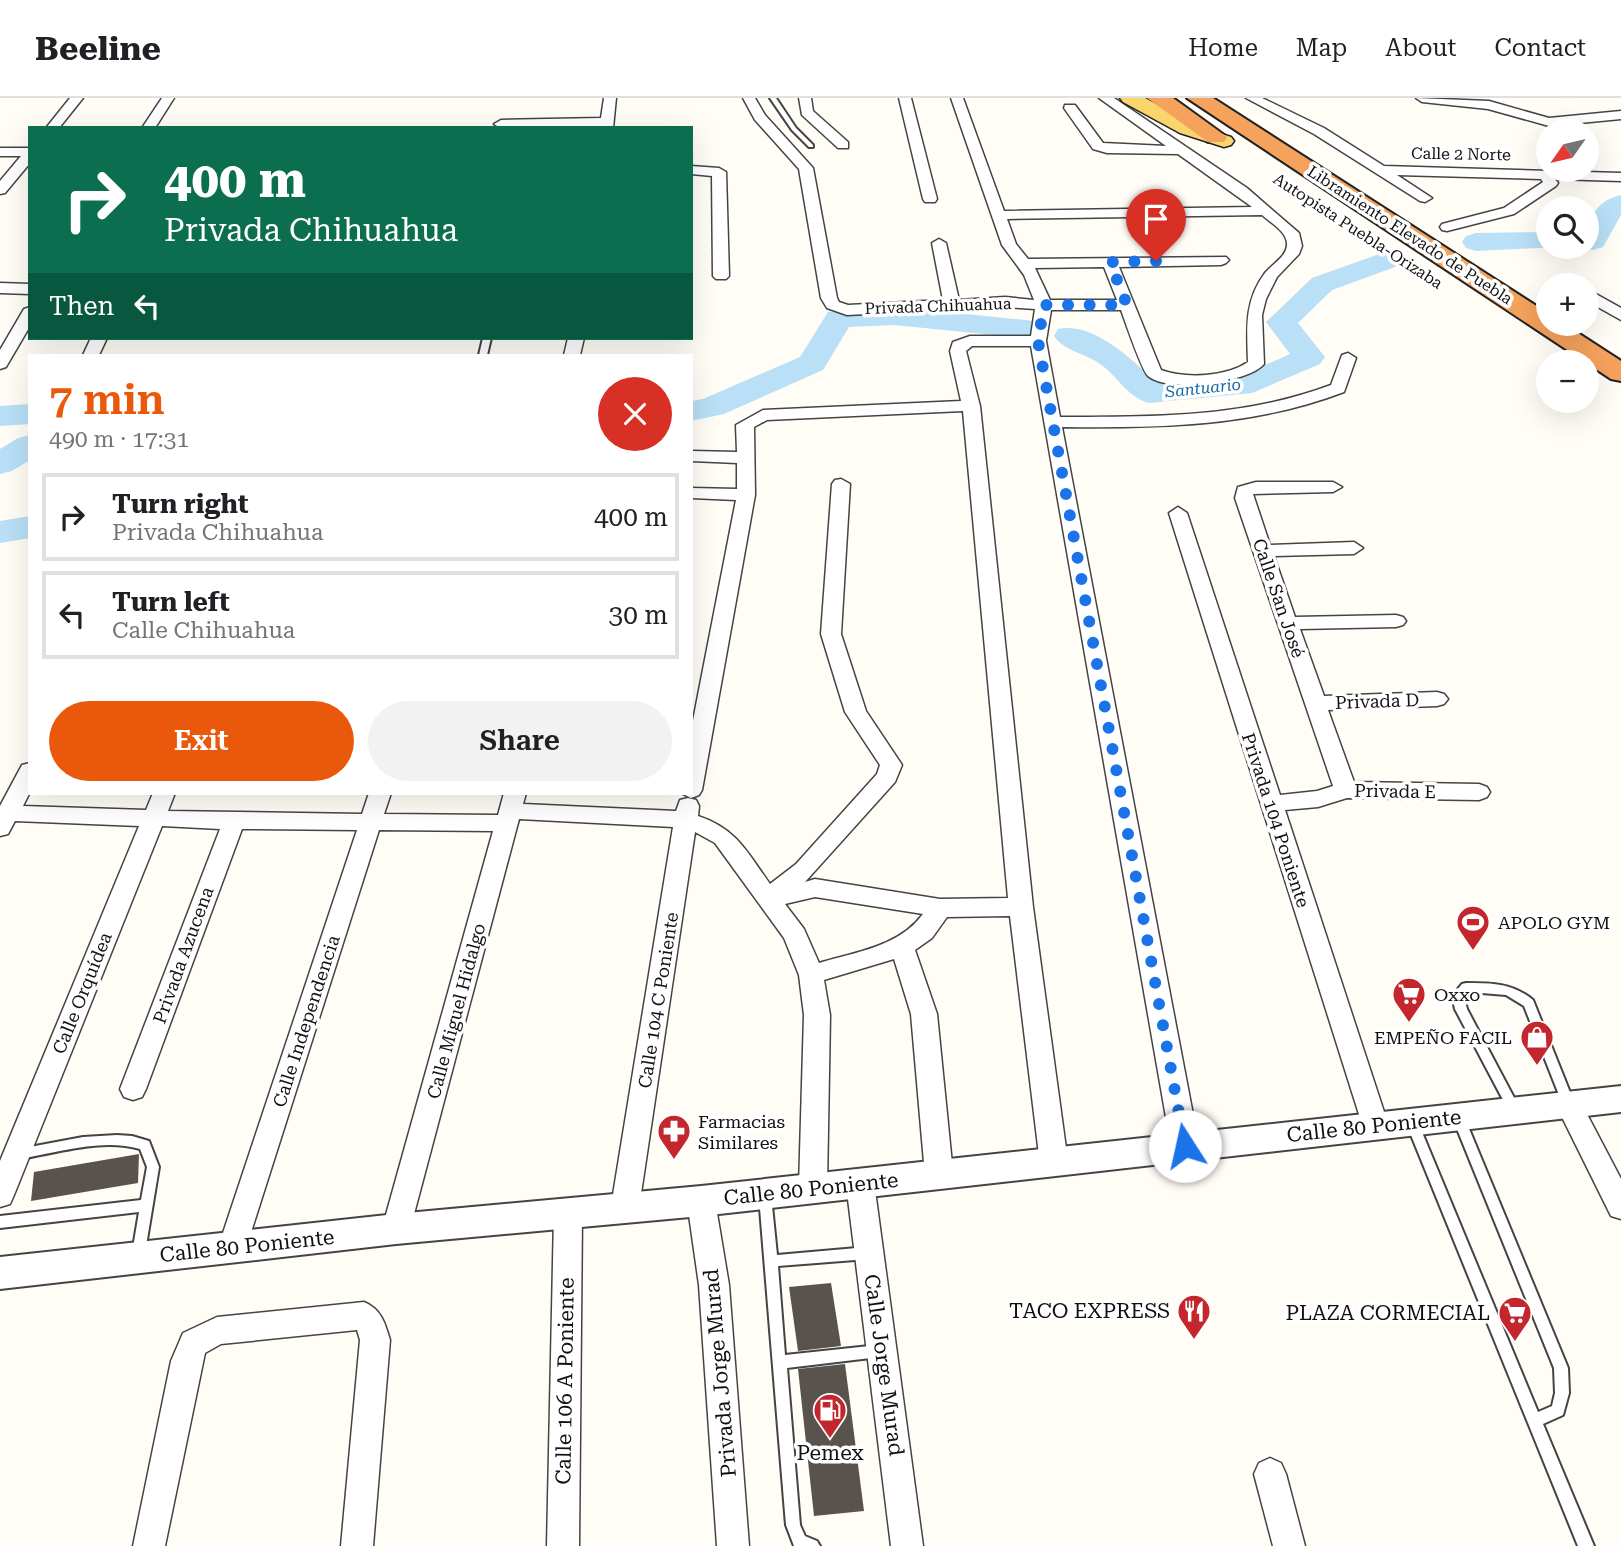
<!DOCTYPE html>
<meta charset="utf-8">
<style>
:root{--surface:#fff;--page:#f2f2f2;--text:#202124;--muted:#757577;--line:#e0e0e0;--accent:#ea580c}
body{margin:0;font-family:"Roboto Serif",serif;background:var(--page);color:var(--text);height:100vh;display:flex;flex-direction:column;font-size:26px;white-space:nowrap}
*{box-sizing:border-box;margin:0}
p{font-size:23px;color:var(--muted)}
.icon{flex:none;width:38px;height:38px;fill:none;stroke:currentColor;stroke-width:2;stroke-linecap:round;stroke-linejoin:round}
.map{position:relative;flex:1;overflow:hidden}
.panel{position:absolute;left:28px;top:256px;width:665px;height:441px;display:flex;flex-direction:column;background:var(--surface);border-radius:0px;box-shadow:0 7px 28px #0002}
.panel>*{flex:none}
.guide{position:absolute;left:28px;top:28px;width:665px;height:214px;border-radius:0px;box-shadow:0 7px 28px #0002;background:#0b6e4f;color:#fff;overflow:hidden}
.needle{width:46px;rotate:236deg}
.buttons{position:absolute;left:1536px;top:21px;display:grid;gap:14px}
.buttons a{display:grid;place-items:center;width:63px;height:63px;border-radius:50%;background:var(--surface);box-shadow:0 7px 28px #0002;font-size:35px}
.pin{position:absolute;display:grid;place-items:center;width:60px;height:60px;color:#fff;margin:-72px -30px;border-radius:50% 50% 50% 0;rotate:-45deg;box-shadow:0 0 7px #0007}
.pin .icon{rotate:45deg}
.me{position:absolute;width:77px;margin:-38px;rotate:350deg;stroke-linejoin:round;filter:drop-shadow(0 0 5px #0008)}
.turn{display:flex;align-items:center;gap:24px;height:147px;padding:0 21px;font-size:32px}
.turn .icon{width:91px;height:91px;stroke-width:2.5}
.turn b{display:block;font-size:49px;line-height:60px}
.then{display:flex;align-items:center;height:66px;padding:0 21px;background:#0003;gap:14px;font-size:26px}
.round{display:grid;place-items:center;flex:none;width:74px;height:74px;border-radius:37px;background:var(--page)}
.head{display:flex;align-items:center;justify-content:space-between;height:119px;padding:0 21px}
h1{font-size:42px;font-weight:600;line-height:52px;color:var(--accent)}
.button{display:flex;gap:14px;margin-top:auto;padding:14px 21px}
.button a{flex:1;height:80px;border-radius:42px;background:var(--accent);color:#fff;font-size:28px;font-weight:600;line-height:80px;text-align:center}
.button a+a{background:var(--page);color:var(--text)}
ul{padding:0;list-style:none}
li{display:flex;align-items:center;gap:21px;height:88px;margin:0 14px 10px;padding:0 7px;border:4px solid var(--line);border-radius:0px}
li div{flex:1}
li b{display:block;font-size:26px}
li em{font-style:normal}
header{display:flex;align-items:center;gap:42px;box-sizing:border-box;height:98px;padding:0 35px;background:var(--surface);border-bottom:2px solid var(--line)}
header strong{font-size:33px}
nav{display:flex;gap:38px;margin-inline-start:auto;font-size:24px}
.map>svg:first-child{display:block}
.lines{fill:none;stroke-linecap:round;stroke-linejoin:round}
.river{fill:#b9e0f7;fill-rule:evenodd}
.building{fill:#5a524d}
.service-casing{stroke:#444;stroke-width:4}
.minor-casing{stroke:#444;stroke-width:3}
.tertiary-casing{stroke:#444;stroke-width:4}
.primary-casing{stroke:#222;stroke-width:3}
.motorway-casing{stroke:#222;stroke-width:4}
.service{fill:#fff;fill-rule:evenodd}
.minor{fill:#fff;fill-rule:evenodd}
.tertiary{fill:#fff;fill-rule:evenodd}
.primary{fill:#f9d66b;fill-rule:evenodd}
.motorway{fill:#f5a25d;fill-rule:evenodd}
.route{stroke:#1a73e8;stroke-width:12;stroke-dasharray:0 21.6}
.labels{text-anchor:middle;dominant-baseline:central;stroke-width:7;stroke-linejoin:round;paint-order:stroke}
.far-street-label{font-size:16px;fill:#111;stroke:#fff}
.far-water-label{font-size:16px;font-style:italic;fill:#1768a6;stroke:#fff}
.street-label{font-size:18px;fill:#111;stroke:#fff}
.poi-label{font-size:18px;fill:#111;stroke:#fff;text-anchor:start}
.near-street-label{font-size:21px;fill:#111;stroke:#fff}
.near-poi-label{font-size:21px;fill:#111;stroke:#fff;text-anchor:end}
</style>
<header>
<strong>Beeline</strong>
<nav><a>Home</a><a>Map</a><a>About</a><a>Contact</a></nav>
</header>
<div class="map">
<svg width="1621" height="1448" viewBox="0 0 1621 1448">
<rect width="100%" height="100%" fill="#fffdf5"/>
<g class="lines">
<g class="river">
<path d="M1621,97v20l-18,32 -10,3 -16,-3h10c0,-26 7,-46 34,-52z"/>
<polygon points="1549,134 1549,149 1559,149 1476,153 1466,150 1462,144 1466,138 1476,135"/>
<path d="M1385,154l10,3 4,6 -4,6 -63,23 -34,33 27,34 -5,7 -68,29 -103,10c-23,-6 -33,-30 -52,-41 -14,-9 -34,-12 -43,-26l4,-7c35,-8 75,31 99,54l88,-9 45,-20 -24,-32 46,-44z"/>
<polygon points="894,209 1026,222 1037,224 1041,231 1037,238 1026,240 894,227 849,229 823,272 724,316 691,323 691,303 703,301 800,259 828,214"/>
<polygon points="30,306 30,326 0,328 0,308"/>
<polygon points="30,337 30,362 12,373 0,376 0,351 18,340"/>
<polygon points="30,418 30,440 0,445 0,423"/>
</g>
</g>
<g class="building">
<polygon points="139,1056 138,1085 31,1103 34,1074"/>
<polygon points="831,1185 841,1248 798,1253 789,1189"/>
<polygon points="845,1266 864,1413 814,1418 798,1271"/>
</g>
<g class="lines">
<defs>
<g id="service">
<polygon points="770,0 776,0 796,30 813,47 813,49 809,49 792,32"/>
<polygon points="483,240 491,240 487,257 479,257"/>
<path d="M1466,885c25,0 47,0 67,17l42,105 -2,4 -4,1 -4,-1 -2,-4 -39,-99 -18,-11 -37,-3 -5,5 3,12 53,100 -2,4 -4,1 -4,-1 -55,-104 -3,-13 10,-12z"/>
<polygon points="1459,1016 1463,1017 1465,1021 1568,1270 1569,1295 1563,1317 1543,1326 1594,1448 1578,1448 1407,1027 1409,1023 1413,1022 1417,1023 1419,1027 1538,1314 1552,1308 1555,1295 1554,1270 1453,1021 1455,1017"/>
<path d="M117,1037l15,1 17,5 10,26 -15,91 -5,2 -5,-2 -2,-4 7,-42 -139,16v-12l141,-16 6,-33 -7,-18c-39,-11 -82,4 -121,10l-4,-1 -2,-4 2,-4 4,-1 64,-12z"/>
<polygon points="765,1092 770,1094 771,1098 777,1157 868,1149 873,1151 875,1155 873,1159 868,1161 778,1168 785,1257 879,1247 884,1248 886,1253 884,1258 879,1259 787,1270 800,1427 805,1438 817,1443 820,1448 794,1448 786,1427 759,1098 760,1094"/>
</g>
<g id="minor">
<polygon points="70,0 83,0 59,30 46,30"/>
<polygon points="162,0 174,0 155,30 142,30"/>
<polygon points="604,0 616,0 613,30 500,30 494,26 501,22 601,20"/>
<path d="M743,0h12l10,17 48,53 24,130 2,4 9,3 95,-5 -11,-57 7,-4 7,4 13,57 46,-3 29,3 -10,-25 -22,-30 -51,-147h12l41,113 248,-4 -74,-53 -71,-1 -14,-4 -29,-41 1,-3h10l28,38 63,3 -67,-48h15l133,90 52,45 3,13 -3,8 -22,23 -11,22 -4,16 2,49c-16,19 -96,29 -116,12 -6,-5 -23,-55 -27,-66h-70l-5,31 14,76c93,0 183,1 271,-32l11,-30 6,-2 8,5 -12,34c-92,35 -184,36 -282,35l137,719 -4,8 -10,3 -10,-3 -4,-8 -140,-800h-59l-6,5 14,55 53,501 35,256 -4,8 -10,4 -10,-4 -4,-8 -30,-247 -63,1 -15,21 -17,12 22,64 16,160 -4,8 -10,4 -10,-4 -4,-8 -14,-160 -17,-55 -70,21 6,35 -3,172 -4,8 -10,4 -10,-4 -4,-8 5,-172 -5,-40 -15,-37 -69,-95 -20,-11 -56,375 -4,9 -10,3 -10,-3 -4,-9 62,-380 -154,-8 -109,410 -4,9 -10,3 -10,-3 -4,-9 111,-398 -114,-1 -133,418 -4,9 -10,4 -10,-4 -4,-9 139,-418 -115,-1 -96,260 -4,8 -9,3 -9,-3 -4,-8 100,-260 -58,-3 -148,369 -4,9 -10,3v-46l139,-335 -124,-5 -7,13 -8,2v-30l22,-41 8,-2v29l-7,14 123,4 7,-17h22l-7,18 194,3 7,-21h22l-7,21 114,1 6,-22h22l-3,11 153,7 4,-11 8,-2 8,2 3,6 -1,10c39,13 49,36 72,68l26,-20 81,-90 3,-9 -35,-53 -24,-78 11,-150 3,-4 6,-1 9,5 -9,150 25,77 36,54 -7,17 -90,100 10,-3 125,20 68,-1 -45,-487 -196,9 -13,7 1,68 -53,295 -3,5 -8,3 -10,-5h10v-62l45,-231 -45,-2v-10l46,1v-26l-46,-2v-10l46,1 -1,-27 27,-15 198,-9 -11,-50 3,-9 17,-6h61l4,-27 -30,-2 -158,8 -20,-7 -6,-10 -22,-129 -44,-49zM1262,117c9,8 24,16 25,28 1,13 -15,21 -22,30 -21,28 -18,56 -17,89 -22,15 -62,17 -87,8l-42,-103 102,-2 5,-2 3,-3 -3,-3 -198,2 -12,-15 -9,-25zM1104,169l13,33h-67l-15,-32zM815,799l108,17c-24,33 -68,38 -104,49l-15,-34 -19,-25z"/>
<polygon points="799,0 811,0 813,13 848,44 848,50 838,50 802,17"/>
<polygon points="899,0 911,0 937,101 935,104 925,104 923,101"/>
<polygon points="1246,0 1262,0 1324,30 1384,68 1621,75 1621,83 1555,81 1558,85 1556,88 1514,116 1447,133 1442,132 1440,129 1442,126 1504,110 1543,84 1541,81 1397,77 1432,100 1425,104 1420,103 1314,36"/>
<polygon points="1416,0 1489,3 1549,20 1621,13 1621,21 1549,28 1488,11 1422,4"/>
<polygon points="0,50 30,50 30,65 5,95 0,96 0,83 21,58 0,58"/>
<polygon points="691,68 719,70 726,74 729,178 726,181 716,181 713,178 712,78 691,76"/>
<polygon points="1568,179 1581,187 1563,187 1560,184 1563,181"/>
<polygon points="0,185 30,186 30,196 0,195"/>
<polygon points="1587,191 1621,210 1621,222 1587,203"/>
<polygon points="30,209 30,228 6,269 0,271 0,252 24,211"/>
<polygon points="91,240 107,240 99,257 83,257"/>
<polygon points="568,240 584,240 580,257 564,257"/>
<polygon points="1256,384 1333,384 1342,389 1333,394 1253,396 1270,447 1354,444 1363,450 1354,456 1274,458 1295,519 1396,517 1403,519 1406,523 1403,527 1396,529 1300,531 1324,598 1437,594 1444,596 1448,601 1444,606 1437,608 1328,612 1354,684 1479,686 1487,689 1490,694 1487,699 1479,702 1347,700 1318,709 1285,712 1389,1029 1386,1037 1376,1040 1366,1037 1363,1029 1169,415 1178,409 1187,415 1280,697 1317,693 1333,688 1235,400 1238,389"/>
<polygon points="1569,996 1578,999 1621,1081 1621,1121 1611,1118 1556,1007 1560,999"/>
<polygon points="860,1073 870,1077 874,1085 923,1448 891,1448 846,1085 850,1077"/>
<polygon points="701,1091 711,1094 715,1103 729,1187 749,1448 717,1448 699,1187 687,1103 691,1094"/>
<polygon points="568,1105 578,1108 582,1117 579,1448 547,1448 554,1117 558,1108"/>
<path d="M364,1204c17,7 21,21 26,38l-17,206h-32l19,-206 -3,-10 -136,14 -16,9 -40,193h-32l38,-185 12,-28 34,-16z"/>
<polygon points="1270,1360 1281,1365 1286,1376 1305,1448 1273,1448 1254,1376 1259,1365"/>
</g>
<polygon id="tertiary" points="1621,988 1621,1014 701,1118 396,1146 0,1191 0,1159 396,1116 701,1088"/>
<polygon id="primary" points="1120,0 1145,0 1194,27 1231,39 1234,43 1231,47 1224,49 1180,35 1123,4"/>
<g id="motorway">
<polygon points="1147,0 1173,0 1227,39 1224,44 1208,44"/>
<polygon points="1187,0 1213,0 1549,216 1549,226 1564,226 1621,263 1621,283 1611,281"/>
</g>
</defs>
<use href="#service" class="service-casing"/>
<use href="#minor" class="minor-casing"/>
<use href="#tertiary" class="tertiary-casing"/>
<use href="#primary" class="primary-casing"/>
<use href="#motorway" class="motorway-casing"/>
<use href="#service" class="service"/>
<use href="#minor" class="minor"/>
<use href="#tertiary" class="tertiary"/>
<use href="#primary" class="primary"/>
<use href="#motorway" class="motorway"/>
</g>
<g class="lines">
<polyline class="route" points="1156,163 1110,164 1127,207 1044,207 1038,243 1185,1048"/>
</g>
<defs>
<symbol id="stadium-pin" viewBox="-11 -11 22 30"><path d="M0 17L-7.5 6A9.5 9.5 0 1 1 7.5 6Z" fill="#c4262e" stroke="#fff"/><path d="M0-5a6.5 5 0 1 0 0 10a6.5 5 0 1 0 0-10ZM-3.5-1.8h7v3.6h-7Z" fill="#fff"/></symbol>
<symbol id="supermarket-pin" viewBox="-11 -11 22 30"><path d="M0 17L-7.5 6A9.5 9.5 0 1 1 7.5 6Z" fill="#c4262e" stroke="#fff"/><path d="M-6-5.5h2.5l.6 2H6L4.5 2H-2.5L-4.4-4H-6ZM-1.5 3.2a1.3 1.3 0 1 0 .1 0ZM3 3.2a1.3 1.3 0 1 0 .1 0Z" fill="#fff"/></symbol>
<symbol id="shop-pin" viewBox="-11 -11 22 30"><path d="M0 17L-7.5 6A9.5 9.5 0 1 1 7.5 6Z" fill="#c4262e" stroke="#fff"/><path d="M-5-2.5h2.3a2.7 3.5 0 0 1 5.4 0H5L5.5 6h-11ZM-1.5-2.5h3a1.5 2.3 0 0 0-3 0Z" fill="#fff"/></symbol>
<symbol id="pharmacy-pin" viewBox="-11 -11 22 30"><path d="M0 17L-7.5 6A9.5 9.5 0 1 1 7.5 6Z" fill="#c4262e" stroke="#fff"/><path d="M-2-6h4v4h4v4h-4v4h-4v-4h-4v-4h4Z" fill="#fff"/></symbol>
<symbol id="restaurant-pin" viewBox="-11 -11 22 30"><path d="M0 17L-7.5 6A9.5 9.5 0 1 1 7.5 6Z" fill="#c4262e" stroke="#fff"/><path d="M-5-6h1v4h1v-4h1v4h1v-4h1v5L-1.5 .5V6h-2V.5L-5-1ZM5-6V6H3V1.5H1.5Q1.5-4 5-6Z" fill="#fff"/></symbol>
<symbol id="fuel-pin" viewBox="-11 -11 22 30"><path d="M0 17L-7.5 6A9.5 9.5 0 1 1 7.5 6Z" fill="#c4262e" stroke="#fff"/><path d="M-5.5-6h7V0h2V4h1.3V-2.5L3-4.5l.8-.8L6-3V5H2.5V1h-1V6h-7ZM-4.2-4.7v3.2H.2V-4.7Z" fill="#fff"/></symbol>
</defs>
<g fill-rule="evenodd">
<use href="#stadium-pin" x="1454" y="805" width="38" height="52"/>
<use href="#supermarket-pin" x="1390" y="877" width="38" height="52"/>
<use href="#shop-pin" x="1518" y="920" width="38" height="52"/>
<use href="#pharmacy-pin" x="655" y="1014" width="38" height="52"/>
<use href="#restaurant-pin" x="1175" y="1194" width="38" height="52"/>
<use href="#supermarket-pin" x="1496" y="1196" width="38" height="52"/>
<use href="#fuel-pin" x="811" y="1293" width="38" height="52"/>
</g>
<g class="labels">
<g class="far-street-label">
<text transform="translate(1461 56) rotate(1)">Calle 2 Norte</text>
<text transform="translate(1358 133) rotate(33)">Autopista Puebla-Orizaba</text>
<text transform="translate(1410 137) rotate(33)">Libramiento Elevado de Puebla</text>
<text transform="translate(938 208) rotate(-2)">Privada Chihuahua</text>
</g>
<g class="far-water-label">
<text transform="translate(1203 290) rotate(-6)">Santuario</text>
</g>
<g class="street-label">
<text transform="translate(1279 500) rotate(71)">Calle San José</text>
<text transform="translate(1377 603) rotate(-2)">Privada D</text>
<text transform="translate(1395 693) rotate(1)">Privada E</text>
<text transform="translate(1276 722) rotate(72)">Privada 104 Poniente</text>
<text transform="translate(183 857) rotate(-70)">Privada Azucena</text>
<text transform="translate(82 895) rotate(-68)">Calle Orquídea</text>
<text transform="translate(658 902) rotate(-81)">Calle 104 C Poniente</text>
<text transform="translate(456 913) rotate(-75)">Calle Miguel Hidalgo</text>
<text transform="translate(306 923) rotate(-72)">Calle Independencia</text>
</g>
<g class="poi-label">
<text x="1498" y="824">APOLO GYM</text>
<text x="1434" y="896">Oxxo</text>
<text x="1512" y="939" text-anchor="end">EMPEÑO FACIL</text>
<text x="698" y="1023">Farmacias<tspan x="698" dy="21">Similares</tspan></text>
</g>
<g class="near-street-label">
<text transform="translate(1374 1028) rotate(-6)">Calle 80 Poniente</text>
<text transform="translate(811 1091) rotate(-6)">Calle 80 Poniente</text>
<text transform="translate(247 1148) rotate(-6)">Calle 80 Poniente</text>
<text transform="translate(884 1267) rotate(82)">Calle Jorge Murad</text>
<text transform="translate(720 1275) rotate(-95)">Privada Jorge Murad</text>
<text transform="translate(565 1283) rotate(-89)">Calle 106 A Poniente</text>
</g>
<g class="near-poi-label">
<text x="1170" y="1213">TACO EXPRESS</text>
<text x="1490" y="1215">PLAZA CORMECIAL</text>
<text x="830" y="1355" text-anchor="middle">Pemex</text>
</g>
</g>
</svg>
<div class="buttons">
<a><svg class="needle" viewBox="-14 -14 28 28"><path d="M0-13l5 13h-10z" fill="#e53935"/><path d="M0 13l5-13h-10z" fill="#757577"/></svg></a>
<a><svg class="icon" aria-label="search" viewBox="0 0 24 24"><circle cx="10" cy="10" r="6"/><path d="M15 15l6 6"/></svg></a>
<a>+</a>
<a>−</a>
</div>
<div class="pin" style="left:1156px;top:163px;background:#d93025"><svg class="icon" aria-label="arrive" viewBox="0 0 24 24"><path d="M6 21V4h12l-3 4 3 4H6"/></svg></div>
<svg class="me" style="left:1185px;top:1048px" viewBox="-20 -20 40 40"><circle r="19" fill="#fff"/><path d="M0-13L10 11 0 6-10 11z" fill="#1a73e8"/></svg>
<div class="guide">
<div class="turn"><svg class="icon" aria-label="right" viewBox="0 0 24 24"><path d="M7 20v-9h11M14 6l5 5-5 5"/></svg><div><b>400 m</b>Privada Chihuahua</div></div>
<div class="then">Then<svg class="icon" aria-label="left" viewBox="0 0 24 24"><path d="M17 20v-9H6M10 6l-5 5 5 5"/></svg></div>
</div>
<section class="panel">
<div class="head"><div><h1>7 min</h1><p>490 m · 17:31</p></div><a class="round" style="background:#d93025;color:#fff"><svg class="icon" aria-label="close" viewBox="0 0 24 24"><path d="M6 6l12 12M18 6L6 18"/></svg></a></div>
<ul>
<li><svg class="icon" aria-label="right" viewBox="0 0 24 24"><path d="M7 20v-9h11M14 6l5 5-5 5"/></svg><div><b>Turn right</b><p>Privada Chihuahua</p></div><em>400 m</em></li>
<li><svg class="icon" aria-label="left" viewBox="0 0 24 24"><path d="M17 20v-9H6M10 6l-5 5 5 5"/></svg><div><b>Turn left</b><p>Calle Chihuahua</p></div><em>30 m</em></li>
</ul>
<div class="button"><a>Exit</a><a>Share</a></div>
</section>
</div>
